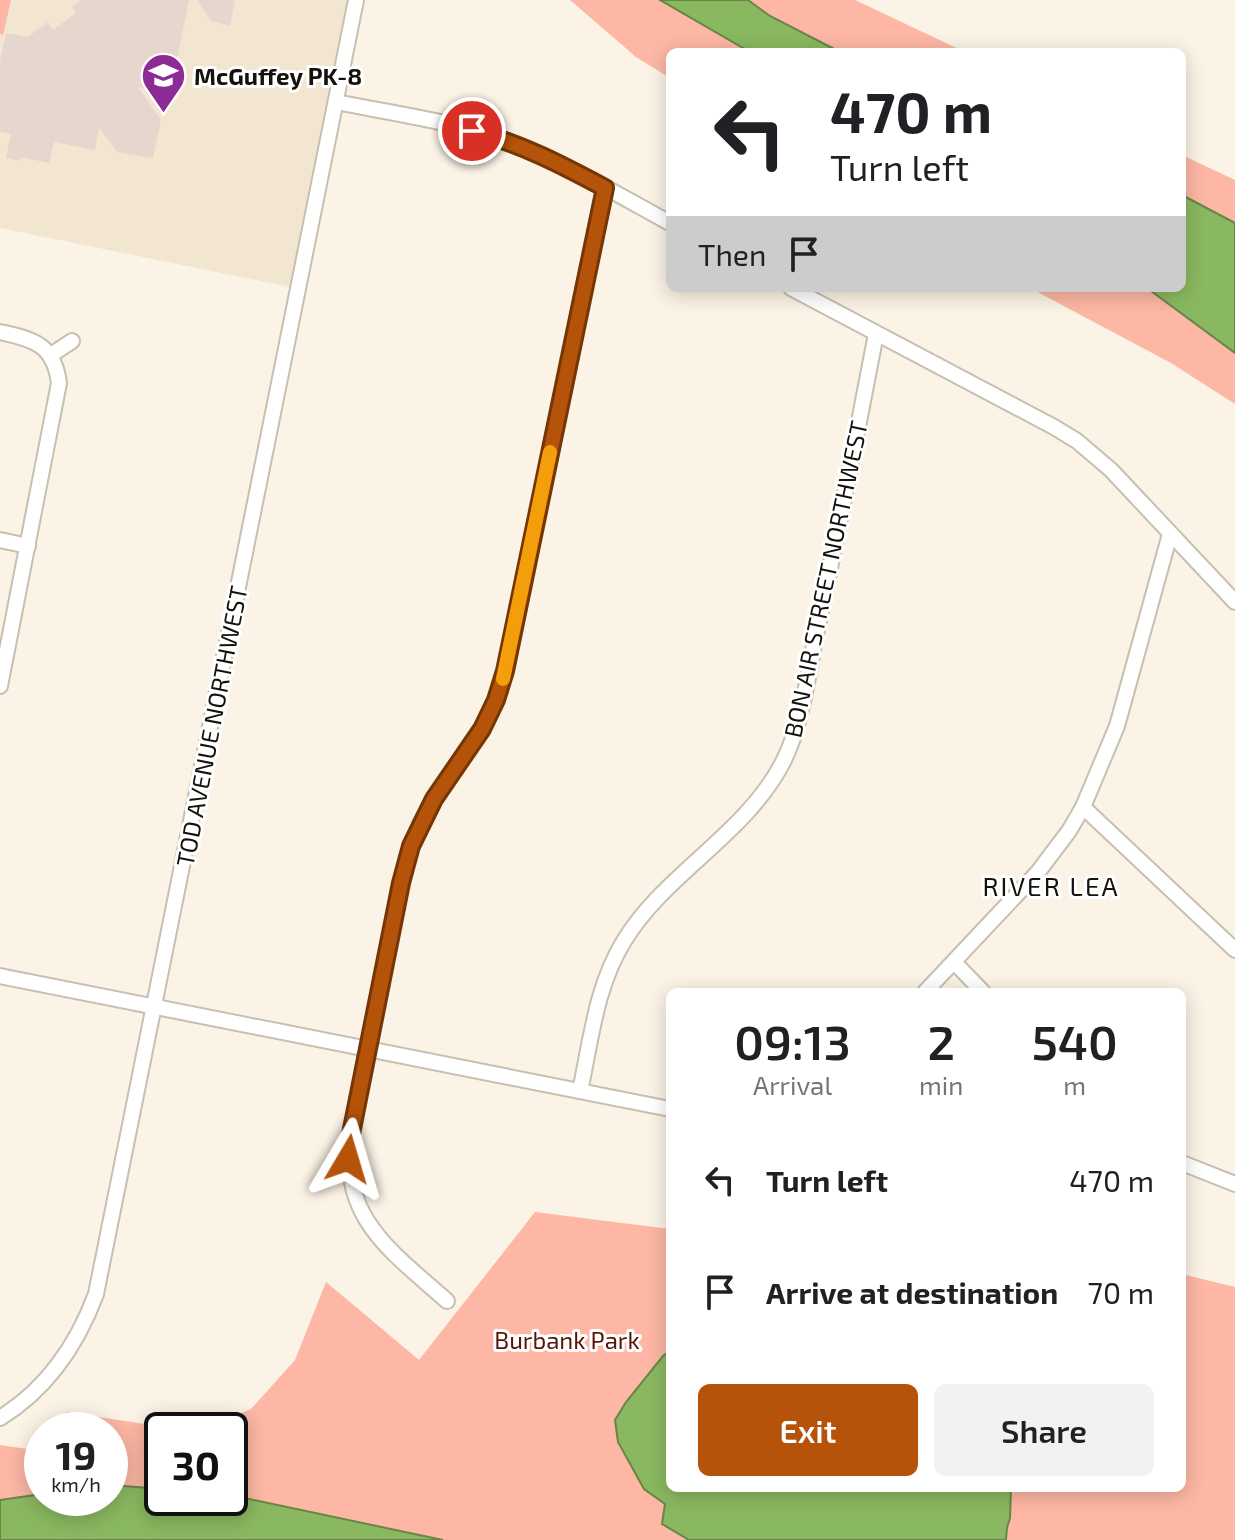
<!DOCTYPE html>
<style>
:root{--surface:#fff;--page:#f2f2f2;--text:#202124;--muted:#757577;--accent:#b45309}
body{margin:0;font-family:"Exo 2",sans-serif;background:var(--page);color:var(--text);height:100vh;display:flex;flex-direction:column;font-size:30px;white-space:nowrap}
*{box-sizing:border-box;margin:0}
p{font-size:26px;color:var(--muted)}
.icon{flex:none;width:44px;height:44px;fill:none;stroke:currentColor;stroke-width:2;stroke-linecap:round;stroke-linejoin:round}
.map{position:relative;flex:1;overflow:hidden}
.panel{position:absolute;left:666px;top:988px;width:520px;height:504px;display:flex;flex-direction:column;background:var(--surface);border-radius:12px;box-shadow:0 4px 20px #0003}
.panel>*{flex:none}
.top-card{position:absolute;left:666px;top:48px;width:520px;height:244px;border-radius:12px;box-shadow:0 4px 20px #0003;background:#fff;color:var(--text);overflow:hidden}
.speed{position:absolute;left:24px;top:1412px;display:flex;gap:16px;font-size:40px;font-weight:700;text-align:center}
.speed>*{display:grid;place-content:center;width:104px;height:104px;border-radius:50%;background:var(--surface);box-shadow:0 4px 20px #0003;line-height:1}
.speed small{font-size:20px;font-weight:400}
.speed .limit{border:4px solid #111;border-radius:12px;background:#fff;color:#111}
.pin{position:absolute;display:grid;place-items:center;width:68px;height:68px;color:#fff;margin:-34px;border:4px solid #fff;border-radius:50%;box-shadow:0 2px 8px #0007}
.me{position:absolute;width:88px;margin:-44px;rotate:7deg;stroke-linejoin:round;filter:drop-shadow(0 0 6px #0008)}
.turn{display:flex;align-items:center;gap:28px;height:168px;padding:0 32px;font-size:36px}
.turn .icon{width:104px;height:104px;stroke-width:2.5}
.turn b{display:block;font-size:56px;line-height:68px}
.then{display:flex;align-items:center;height:76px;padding:0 32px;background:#0003;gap:16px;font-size:30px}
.eta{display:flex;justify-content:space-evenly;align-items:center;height:136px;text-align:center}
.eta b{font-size:48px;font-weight:600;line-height:56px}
.primary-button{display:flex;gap:16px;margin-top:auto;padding:16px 32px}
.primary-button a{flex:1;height:92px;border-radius:12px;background:var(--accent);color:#fff;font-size:32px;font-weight:600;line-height:92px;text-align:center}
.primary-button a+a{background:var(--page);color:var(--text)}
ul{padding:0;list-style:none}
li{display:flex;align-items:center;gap:24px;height:112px;padding:0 32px}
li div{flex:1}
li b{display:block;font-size:30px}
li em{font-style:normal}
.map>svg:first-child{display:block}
.built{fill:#f2e6d1}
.green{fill:#fdb7a4}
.water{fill:#8ab860;stroke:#678647;stroke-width:2}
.building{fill:#e5d7cd}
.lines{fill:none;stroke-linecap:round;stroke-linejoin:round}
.minor-casing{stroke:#c7c0b2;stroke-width:18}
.minor{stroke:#fff;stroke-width:14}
.route-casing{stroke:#753606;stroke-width:20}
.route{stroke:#b45309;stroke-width:14}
.slow{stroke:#f59e0b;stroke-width:14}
.labels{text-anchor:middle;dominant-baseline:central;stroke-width:6;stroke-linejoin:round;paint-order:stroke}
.poi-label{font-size:24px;font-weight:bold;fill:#15120e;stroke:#fff;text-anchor:start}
.street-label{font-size:24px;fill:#15120e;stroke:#fff}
.park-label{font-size:24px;fill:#541706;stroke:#fff}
.neighbourhood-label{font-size:26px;letter-spacing:2px;fill:#15120e;stroke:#fff}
</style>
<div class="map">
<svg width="1235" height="1540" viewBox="0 0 1235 1540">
<rect width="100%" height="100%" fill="#fbf3e5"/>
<polygon class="built" points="0,0 350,0 291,287 0,228"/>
<g class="green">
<polygon points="0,0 11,0 3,35 0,34"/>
<polygon points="570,0 660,0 750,52 670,52 670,78 636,57"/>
<polygon points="748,0 855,0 965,52 840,52 770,16"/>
<polygon points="1182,155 1235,180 1235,223 1182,195"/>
<polygon points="1030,288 1147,288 1235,353 1235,404 1171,363"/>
<polygon points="535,1212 670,1229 670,1488 1182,1488 1182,1274 1235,1287 1235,1540 443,1540 230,1495 230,1430 199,1430 251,1409 295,1360 326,1282 419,1360"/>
<polygon points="66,1412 184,1430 162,1430 162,1489 110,1485 110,1430 51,1430"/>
<polygon points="42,1441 42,1494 0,1500 0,1445 34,1450"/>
</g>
<g class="water">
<polygon points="660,0 748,0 770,16 840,52 750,52"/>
<polygon points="1182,195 1235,223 1235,353 1147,288 1182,288"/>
<polygon points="670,1351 670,1488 1011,1488 1010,1518 1007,1528 1006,1540 689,1540 662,1524 665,1504 644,1489 618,1442 615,1420 626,1402 663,1356"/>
<polygon points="110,1485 162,1489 162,1498 230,1498 230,1495 443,1540 0,1540 0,1500 42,1494 42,1498 110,1498"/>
</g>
<g class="building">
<polygon points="82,0 189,0 170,94 138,87 161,120 153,158 117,152 99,127 95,150 54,142 49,163 21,157 20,161 6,158 11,134 0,132 0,61 6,33 28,37 48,22 53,30 76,13 72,6"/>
<polygon points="197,0 235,0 230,26 211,21"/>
</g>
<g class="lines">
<defs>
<g id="minor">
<path d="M336,102c60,12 122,20 180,42 53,21 104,52 154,79"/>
<polyline points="791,288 1054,427 1077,441 1111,470 1235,602"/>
<path d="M0,332c34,7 54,13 59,51l-59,303"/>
<polyline points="51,355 72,341"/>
<polyline points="0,540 28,546"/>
<polyline points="1083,807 1235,950"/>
<polyline points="954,962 983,992"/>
<polyline points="0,976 670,1109"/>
<polyline points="925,992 1038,872 1069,831 1083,807 1117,726 1170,534"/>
<path d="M580,1091c11,-51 16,-105 44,-150 41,-68 123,-107 160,-181 19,-39 25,-92 34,-135 21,-96 39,-194 58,-291"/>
<polyline points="1182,1163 1235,1184"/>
<path d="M447,1301c-56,-50 -108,-83 -96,-167l50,-251 10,-37 10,-24 13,-23 48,-70 14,-29 9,-29 100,-483"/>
<path d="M0,1418c47,-29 77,-73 96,-124l260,-1294"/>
</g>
</defs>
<use href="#minor" class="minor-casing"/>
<use href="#minor" class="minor"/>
</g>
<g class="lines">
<defs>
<path id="route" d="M348,1159l3,-25 50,-251 10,-37 23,-47 48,-70 14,-29 9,-29 100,-483c-43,-23 -85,-45 -133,-57"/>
</defs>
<use href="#route" class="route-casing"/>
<use href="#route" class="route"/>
<polyline class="slow" points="503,679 550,452"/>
</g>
<defs>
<symbol id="school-pin" viewBox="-11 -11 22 30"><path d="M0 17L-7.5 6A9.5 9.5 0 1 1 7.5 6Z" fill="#8c2b94" stroke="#fff"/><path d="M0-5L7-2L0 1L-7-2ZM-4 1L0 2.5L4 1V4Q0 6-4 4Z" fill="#fff"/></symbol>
</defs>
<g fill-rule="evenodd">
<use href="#school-pin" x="138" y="50" width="51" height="69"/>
</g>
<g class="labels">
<g class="poi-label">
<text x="194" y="75">McGuffey PK-8</text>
</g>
<g class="street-label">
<text transform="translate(825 579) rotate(-78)">BON AIR STREET NORTHWEST</text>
<text transform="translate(211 726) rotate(-79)">TOD AVENUE NORTHWEST</text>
</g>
<g class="park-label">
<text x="567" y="1339">Burbank Park</text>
</g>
<g class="neighbourhood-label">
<text x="1051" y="885">RIVER LEA</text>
</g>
</g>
</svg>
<div class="speed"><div>19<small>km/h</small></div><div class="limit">30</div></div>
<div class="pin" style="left:472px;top:131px;background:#d93025"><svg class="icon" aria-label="arrive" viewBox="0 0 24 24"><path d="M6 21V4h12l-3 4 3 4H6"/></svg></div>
<svg class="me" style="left:348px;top:1159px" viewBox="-20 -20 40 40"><path d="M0-17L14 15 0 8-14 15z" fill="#b45309" stroke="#fff" stroke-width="4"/></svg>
<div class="top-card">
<div class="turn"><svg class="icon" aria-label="left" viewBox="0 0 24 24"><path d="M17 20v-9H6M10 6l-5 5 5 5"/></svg><div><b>470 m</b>Turn left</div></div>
<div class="then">Then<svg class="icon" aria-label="arrive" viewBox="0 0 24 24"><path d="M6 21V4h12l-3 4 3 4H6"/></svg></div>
</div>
<section class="panel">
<div class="eta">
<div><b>09:13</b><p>Arrival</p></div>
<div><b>2</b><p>min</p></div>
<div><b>540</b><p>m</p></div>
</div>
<ul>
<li><svg class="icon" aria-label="left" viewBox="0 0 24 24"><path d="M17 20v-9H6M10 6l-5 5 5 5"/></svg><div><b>Turn left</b></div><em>470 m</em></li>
<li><svg class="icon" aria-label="arrive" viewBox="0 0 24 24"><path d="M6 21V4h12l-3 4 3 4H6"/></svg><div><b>Arrive at destination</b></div><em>70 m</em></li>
</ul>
<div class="primary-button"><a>Exit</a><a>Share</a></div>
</section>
</div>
